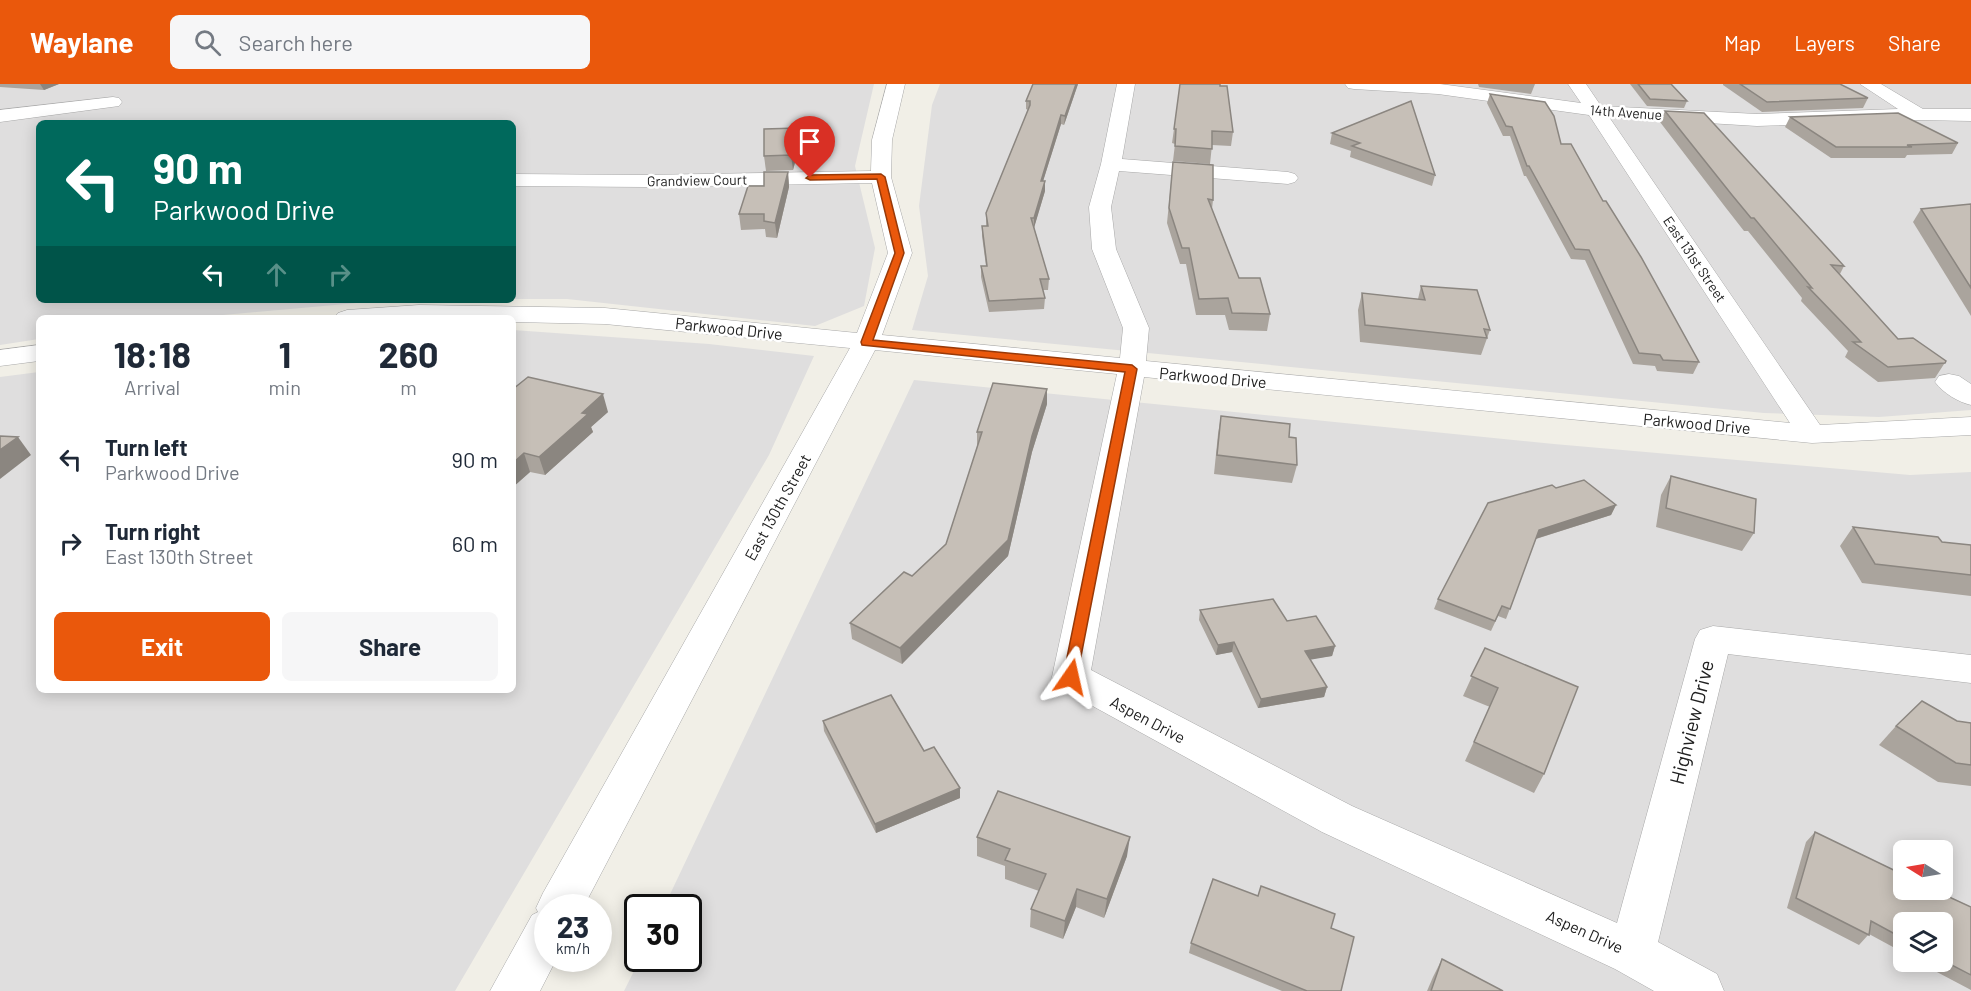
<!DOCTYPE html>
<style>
:root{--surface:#fff;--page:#f6f6f7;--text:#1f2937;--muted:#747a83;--accent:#ea580c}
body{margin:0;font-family:Barlow,sans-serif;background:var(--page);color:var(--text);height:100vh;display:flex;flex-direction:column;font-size:22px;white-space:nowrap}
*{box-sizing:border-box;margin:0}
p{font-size:20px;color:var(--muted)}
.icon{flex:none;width:33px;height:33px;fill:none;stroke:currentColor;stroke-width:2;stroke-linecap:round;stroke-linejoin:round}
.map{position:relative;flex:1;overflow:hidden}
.sheet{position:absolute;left:36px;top:231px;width:480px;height:378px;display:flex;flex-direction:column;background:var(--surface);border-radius:9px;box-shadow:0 3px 15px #0003}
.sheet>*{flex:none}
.hud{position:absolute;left:36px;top:36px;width:480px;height:183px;border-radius:9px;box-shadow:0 3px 15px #0003;background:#00695c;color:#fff;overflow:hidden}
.needle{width:39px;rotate:281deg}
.fabs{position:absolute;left:1893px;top:756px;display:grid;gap:12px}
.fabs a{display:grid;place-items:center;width:60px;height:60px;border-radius:9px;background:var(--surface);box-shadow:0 3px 15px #0003;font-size:30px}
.speed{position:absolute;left:534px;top:810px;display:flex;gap:12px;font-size:30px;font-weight:700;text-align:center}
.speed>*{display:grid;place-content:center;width:78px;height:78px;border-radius:50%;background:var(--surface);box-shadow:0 3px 15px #0003;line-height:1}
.speed small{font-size:15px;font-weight:400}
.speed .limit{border:3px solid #111;border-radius:9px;background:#fff;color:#111}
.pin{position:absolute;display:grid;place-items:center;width:51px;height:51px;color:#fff;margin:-62px -26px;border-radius:50% 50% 50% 0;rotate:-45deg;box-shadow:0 0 6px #0007}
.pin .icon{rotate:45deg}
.me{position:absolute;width:66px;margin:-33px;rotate:11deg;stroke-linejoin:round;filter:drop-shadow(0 0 4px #0008)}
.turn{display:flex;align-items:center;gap:21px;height:126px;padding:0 18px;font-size:27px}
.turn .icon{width:78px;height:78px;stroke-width:2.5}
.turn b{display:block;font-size:42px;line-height:51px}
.lanes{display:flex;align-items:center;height:57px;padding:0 18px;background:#0003;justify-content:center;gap:30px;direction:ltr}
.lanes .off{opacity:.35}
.eta{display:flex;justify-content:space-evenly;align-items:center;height:102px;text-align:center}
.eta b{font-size:36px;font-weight:700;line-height:42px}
.action{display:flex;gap:12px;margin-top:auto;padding:12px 18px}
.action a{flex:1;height:69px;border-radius:9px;background:var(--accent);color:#fff;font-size:24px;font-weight:700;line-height:69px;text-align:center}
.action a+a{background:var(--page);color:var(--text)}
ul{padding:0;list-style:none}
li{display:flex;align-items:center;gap:18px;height:84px;padding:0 18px}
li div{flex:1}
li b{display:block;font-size:22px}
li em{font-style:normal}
header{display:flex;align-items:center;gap:36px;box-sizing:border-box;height:84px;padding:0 30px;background:var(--accent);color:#fff}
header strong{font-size:28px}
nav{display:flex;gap:33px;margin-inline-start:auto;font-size:21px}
.search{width:420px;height:54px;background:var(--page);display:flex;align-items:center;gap:15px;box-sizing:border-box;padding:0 21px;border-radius:9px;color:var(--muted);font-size:22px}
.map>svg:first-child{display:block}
.residential{fill:#dfdede;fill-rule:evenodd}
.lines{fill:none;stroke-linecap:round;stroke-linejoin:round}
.minor-casing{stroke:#a8a8a8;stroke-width:1}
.minor{fill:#fff;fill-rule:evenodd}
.wall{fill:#aaa49d}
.shaded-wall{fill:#8b8680}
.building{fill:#c6bfb7;stroke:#8b8680;stroke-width:1.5}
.route{fill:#ea580c;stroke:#983908;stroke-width:1.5}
.labels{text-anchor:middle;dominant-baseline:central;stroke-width:5;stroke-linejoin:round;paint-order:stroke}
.far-street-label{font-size:14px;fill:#212121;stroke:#fff}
.street-label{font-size:16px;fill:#212121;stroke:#fff}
.near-street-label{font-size:20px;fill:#212121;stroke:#fff}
</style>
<header>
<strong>Waylane</strong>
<div class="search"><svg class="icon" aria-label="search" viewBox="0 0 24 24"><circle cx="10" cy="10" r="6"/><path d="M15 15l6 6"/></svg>Search here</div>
<nav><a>Map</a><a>Layers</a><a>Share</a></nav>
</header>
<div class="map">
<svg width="1971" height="907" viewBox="0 0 1971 907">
<rect width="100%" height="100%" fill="#f1efe7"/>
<g class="residential">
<polygon points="0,0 874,0 855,82 875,164 864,222 815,242 567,215 513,215 513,39 39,39 39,216 470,216 379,217 190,234 39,234 39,255 0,261"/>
<polygon points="940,0 1971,0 1971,326 1879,333 1764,329 912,246 928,192 919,122 932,21"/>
<polygon points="513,246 709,260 814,272 769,371 455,907 0,907 0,293 39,288 39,606 513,606"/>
<path d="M914,296l640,64 356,31 61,-3v519h-1347l16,-32 48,-1v-50l-24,-1zM1904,766h38v40h-38zM1904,838h38v40h-38z"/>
</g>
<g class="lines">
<defs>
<g id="minor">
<polygon points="887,0 905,0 892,56 891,93 912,169 882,251 1120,274 1123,244 1092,165 1089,123 1101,80 1117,0 1135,0 1122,75 1288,88 1295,90 1298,94 1295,98 1288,100 1119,87 1111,123 1116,165 1149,244 1146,277 1790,339 1589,31 1438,10 1354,5 1348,4 1345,0 1440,0 1581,19 1568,0 1586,0 1601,22 1757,30 1898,25 1860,0 1881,0 1923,25 1971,25 1971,37 1919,36 1757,42 1609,33 1820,341 1971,333 1971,351 1812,359 1144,293 1091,586 1352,722 1617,839 1695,555 1700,546 1713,542 1971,571 1971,599 1728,570 1658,858 1717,890 1724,907 1654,907 1615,885 1322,748 1058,603 1052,593 1117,290 875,266 583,824 548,824 548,874 557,874 540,907 490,907 532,831 538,828 536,824 543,809 850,264 605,240 513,238 513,234 334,234 338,229 347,226 419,221 605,224 857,249 888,169 872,99 645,103 513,102 513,90 645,91 871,87 872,56"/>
<polygon points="113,13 119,14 122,18 119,22 0,38 0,26"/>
<polygon points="39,261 39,277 0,282 0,266"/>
<path d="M1949,290l10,2 12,8v21c-13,-3 -28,-12 -36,-23l4,-6z"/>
</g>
</defs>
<use href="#minor" class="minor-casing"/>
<use href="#minor" class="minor"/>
</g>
<g class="wall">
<polygon points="0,0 59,0 44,6 0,3"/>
<polygon points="1033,0 1078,0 1064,41 1061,40 1043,97 1045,107 1034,143 1049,195 1048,206 1043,206 1045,214 1044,225 989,228 981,193 981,182 986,182 982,152 982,142 986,142 986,129 1028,26 1026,25 1026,17"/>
<polygon points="1478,0 1535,0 1531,10 1479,3"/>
<polygon points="1630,0 1671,0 1687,17 1684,24 1647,22"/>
<polygon points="1723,0 1840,0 1868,14 1863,24 1762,28 1723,1"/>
<polygon points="1490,10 1561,60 1603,117 1699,278 1693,290 1657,287 1655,282 1633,280 1585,176 1571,175 1526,92 1524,92 1510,52 1503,52 1487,19"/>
<polygon points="1411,17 1435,91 1432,102 1350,73 1351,67 1330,60 1332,49"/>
<polygon points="1665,27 1844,182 1840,190 1898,255 1946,277 1935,294 1878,298 1845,273 1848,267 1801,217 1802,214 1748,147 1744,147 1726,124 1660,38"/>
<polygon points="1790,33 1958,59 1952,70 1907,71 1905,74 1831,74 1785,43"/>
<polygon points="1174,45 1233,48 1231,62 1212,61 1210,80 1173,77 1175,60 1172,59"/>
<polygon points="800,59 793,86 766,87 764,72"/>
<polygon points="1173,78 1213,116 1212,125 1239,194 1270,230 1267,247 1229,246 1225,231 1196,231 1186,180 1180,180 1167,139"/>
<polygon points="788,88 789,103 777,154 766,153 765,145 741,146 739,130 764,102"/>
<polygon points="1971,120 1971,232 1913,138 1921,125"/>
<polygon points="1421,202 1490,246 1481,271 1360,258 1358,226 1362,209 1418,215"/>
<polygon points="513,305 608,328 591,343 593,348 545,391 530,388 513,403"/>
<polygon points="1047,305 1047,320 1032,368 1008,472 902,580 852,555 850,539 912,492 946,460 977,363 977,348"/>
<polygon points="1221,332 1297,381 1292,399 1214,390 1218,350"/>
<polygon points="1671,392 1754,449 1742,467 1656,443 1661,411"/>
<polygon points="1556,404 1616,421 1611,431 1536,455 1506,535 1498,532 1491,547 1434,525 1438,515"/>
<polygon points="1853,443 1942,458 1971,461 1971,512 1862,499 1840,462"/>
<polygon points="1200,526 1287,537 1335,562 1332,572 1310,575 1327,603 1324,613 1258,624 1232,568 1216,571 1199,536"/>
<polygon points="1485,564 1544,690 1534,709 1465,677 1490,623 1463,612"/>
<polygon points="823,637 924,667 960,714 876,749 824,647"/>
<polygon points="1957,637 1971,639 1971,702 1938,698 1879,661 1896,642"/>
<polygon points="1815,748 1971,823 1971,906 1918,878 1942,878 1942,838 1904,838 1904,869 1869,850 1859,861 1787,824 1806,758"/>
<polygon points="977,753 1127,772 1104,834 1076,823 1063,855 1030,843 1031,825 1039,807 1005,795 1005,782 977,772"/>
<polygon points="1191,859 1341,907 1282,907 1189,869"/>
<polygon points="1442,875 1503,907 1427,907 1433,893"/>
</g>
<g class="shaded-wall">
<polygon points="40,0 59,0 44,6"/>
<polygon points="1076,0 1078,0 1064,41 1065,32"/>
<polygon points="1061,31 1061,40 1040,107 1041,97"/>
<polygon points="798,44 800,59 793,86 791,71"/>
<polygon points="788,88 789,103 777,154 775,139"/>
<polygon points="1045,97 1045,107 1034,144 1034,134"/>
<polygon points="1047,305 1047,320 1032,368 1008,472 902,580 900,564 1032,352"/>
<polygon points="603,310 608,328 591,343 593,348 545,391 539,373 582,329"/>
<polygon points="18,353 31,371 0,395 0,366"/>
<polygon points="524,369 530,388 513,403 513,379"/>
<polygon points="1616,421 1611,431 1535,455 1539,446"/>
<polygon points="1234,558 1232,568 1216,571 1218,561"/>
<polygon points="1335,562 1332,572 1303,577 1305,567"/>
<polygon points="1327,603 1324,613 1258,624 1261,615"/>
<polygon points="960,704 960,714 876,749 875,740"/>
<polygon points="1130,753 1127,772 1104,834 1107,815"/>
<polygon points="1077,805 1076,823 1063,855 1065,837"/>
</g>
<g class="building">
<polygon points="1033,0 1076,0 1065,32 1061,31 1041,97 1045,97 1034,134 1031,134 1049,195 1040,195 1045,214 989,217 981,182 987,182 982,142 988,142 986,129 1030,21 1030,17 1026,17"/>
<polygon points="1180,0 1220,0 1220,2 1227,2 1233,48 1212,47 1212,65 1175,62 1176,45 1174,45"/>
<polygon points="1638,0 1671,0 1687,17 1650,15"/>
<polygon points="1740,0 1840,0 1868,14 1767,18"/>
<polygon points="1490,10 1545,18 1554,32 1561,60 1571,60 1603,117 1606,117 1641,173 1699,278 1663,276 1660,271 1639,269 1589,166 1575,165 1529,82 1527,82 1512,43 1506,42"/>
<polygon points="1411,17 1435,91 1352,62 1360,59 1332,49"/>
<polygon points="1665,27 1704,29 1844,182 1831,181 1898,255 1913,254 1946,277 1945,279 1888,283 1853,258 1861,258 1808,203 1812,204 1754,134 1751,134 1732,111"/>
<polygon points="1898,29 1958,59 1907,61 1912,63 1836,63 1790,33"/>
<polygon points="798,44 791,71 764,72 764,45"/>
<polygon points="1173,78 1213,81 1213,116 1208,115 1239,194 1260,194 1270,230 1232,229 1228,214 1199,215 1189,164 1182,164 1169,124"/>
<polygon points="764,88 788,88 775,139 764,137 764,130 739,130 748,102 764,102"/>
<polygon points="1971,120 1971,204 1921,125"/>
<polygon points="1421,202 1477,206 1490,246 1484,245 1487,254 1365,241 1362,209 1425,216"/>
<polygon points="528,293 603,310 582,329 588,330 539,373 524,369 513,379 513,305"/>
<polygon points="993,299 1047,305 1032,352 1008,456 900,564 850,539 904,488 912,492 946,460 982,348 977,348"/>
<polygon points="1221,332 1290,340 1289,353 1296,354 1297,381 1217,371"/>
<polygon points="0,352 18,353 0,366"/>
<polygon points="1671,392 1756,415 1754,449 1666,424"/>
<polygon points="1584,396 1616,421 1539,446 1510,525 1502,522 1495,537 1438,515 1488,419 1552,401 1556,404"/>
<polygon points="1853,443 1938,453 1942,458 1971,461 1971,491 1875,480"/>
<polygon points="1273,515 1287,537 1316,532 1335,562 1305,567 1327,603 1261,615 1234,558 1218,561 1200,526"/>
<polygon points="1485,564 1578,603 1544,690 1474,658 1498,604 1471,592"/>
<polygon points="891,611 924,667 934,663 960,704 875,740 823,637"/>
<polygon points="1922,617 1957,637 1971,639 1971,681 1956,679 1896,642"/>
<polygon points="998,707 1130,753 1107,815 1077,805 1065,837 1031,825 1046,790 1005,776 1010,765 977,753"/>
<polygon points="1815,748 1904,791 1904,806 1934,806 1971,823 1971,891 1942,876 1942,838 1904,838 1904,855 1871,837 1869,851 1796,814"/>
<polygon points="1213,795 1258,812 1261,802 1335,830 1331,844 1354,853 1341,907 1307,907 1191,859"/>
<polygon points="1442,875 1503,907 1431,907"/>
</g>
<polygon class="route" points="881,90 885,93 904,169 873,256 1132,281 1137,285 1076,598 1065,598 1063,593 1125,288 862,261 861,258 895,169 877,95 810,96 806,94 810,91"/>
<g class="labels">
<g class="far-street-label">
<text transform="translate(1626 28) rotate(4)">14th Avenue</text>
<text transform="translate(697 96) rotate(-1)">Grandview Court</text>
<text transform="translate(1695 175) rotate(56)">East 131st Street</text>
</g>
<g class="street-label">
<text transform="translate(729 244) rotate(6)">Parkwood Drive</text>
<text transform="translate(1213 293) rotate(5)">Parkwood Drive</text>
<text transform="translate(1697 339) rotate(5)">Parkwood Drive</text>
<text transform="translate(777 423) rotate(-61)">East 130th Street</text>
<text transform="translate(1148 635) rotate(28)">Aspen Drive</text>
<text transform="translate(1585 847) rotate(24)">Aspen Drive</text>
</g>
<g class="near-street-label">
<text transform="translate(1691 638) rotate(-76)">Highview Drive</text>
</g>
</g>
</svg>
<div class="fabs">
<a><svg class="needle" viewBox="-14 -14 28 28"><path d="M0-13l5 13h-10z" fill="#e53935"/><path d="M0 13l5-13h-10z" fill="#747a83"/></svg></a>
<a><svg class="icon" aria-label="layers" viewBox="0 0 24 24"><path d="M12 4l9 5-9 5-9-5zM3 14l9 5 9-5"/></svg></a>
</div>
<div class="speed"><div>23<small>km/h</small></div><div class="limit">30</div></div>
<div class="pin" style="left:810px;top:94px;background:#d93025"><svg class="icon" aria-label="arrive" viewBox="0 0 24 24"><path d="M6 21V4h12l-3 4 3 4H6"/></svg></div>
<svg class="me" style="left:1071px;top:593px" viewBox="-20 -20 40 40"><path d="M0-17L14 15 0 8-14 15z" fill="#ea580c" stroke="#fff" stroke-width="4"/></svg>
<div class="hud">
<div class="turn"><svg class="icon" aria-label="left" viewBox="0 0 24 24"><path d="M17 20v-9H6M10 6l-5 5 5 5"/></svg><div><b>90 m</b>Parkwood Drive</div></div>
<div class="lanes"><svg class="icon" aria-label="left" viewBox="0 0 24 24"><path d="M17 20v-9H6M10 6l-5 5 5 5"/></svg><svg class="icon off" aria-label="ahead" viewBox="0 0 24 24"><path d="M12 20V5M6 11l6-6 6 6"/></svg><svg class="icon off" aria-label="right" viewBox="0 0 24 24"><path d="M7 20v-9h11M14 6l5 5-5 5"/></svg></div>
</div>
<section class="sheet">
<div class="eta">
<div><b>18:18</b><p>Arrival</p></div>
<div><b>1</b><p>min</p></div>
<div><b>260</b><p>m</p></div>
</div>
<ul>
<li><svg class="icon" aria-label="left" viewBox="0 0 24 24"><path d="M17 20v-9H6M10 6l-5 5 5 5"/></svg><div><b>Turn left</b><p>Parkwood Drive</p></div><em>90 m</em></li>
<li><svg class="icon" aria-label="right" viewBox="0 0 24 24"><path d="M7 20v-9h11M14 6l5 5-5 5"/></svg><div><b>Turn right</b><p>East 130th Street</p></div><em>60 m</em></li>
</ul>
<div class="action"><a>Exit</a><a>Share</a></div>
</section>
</div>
